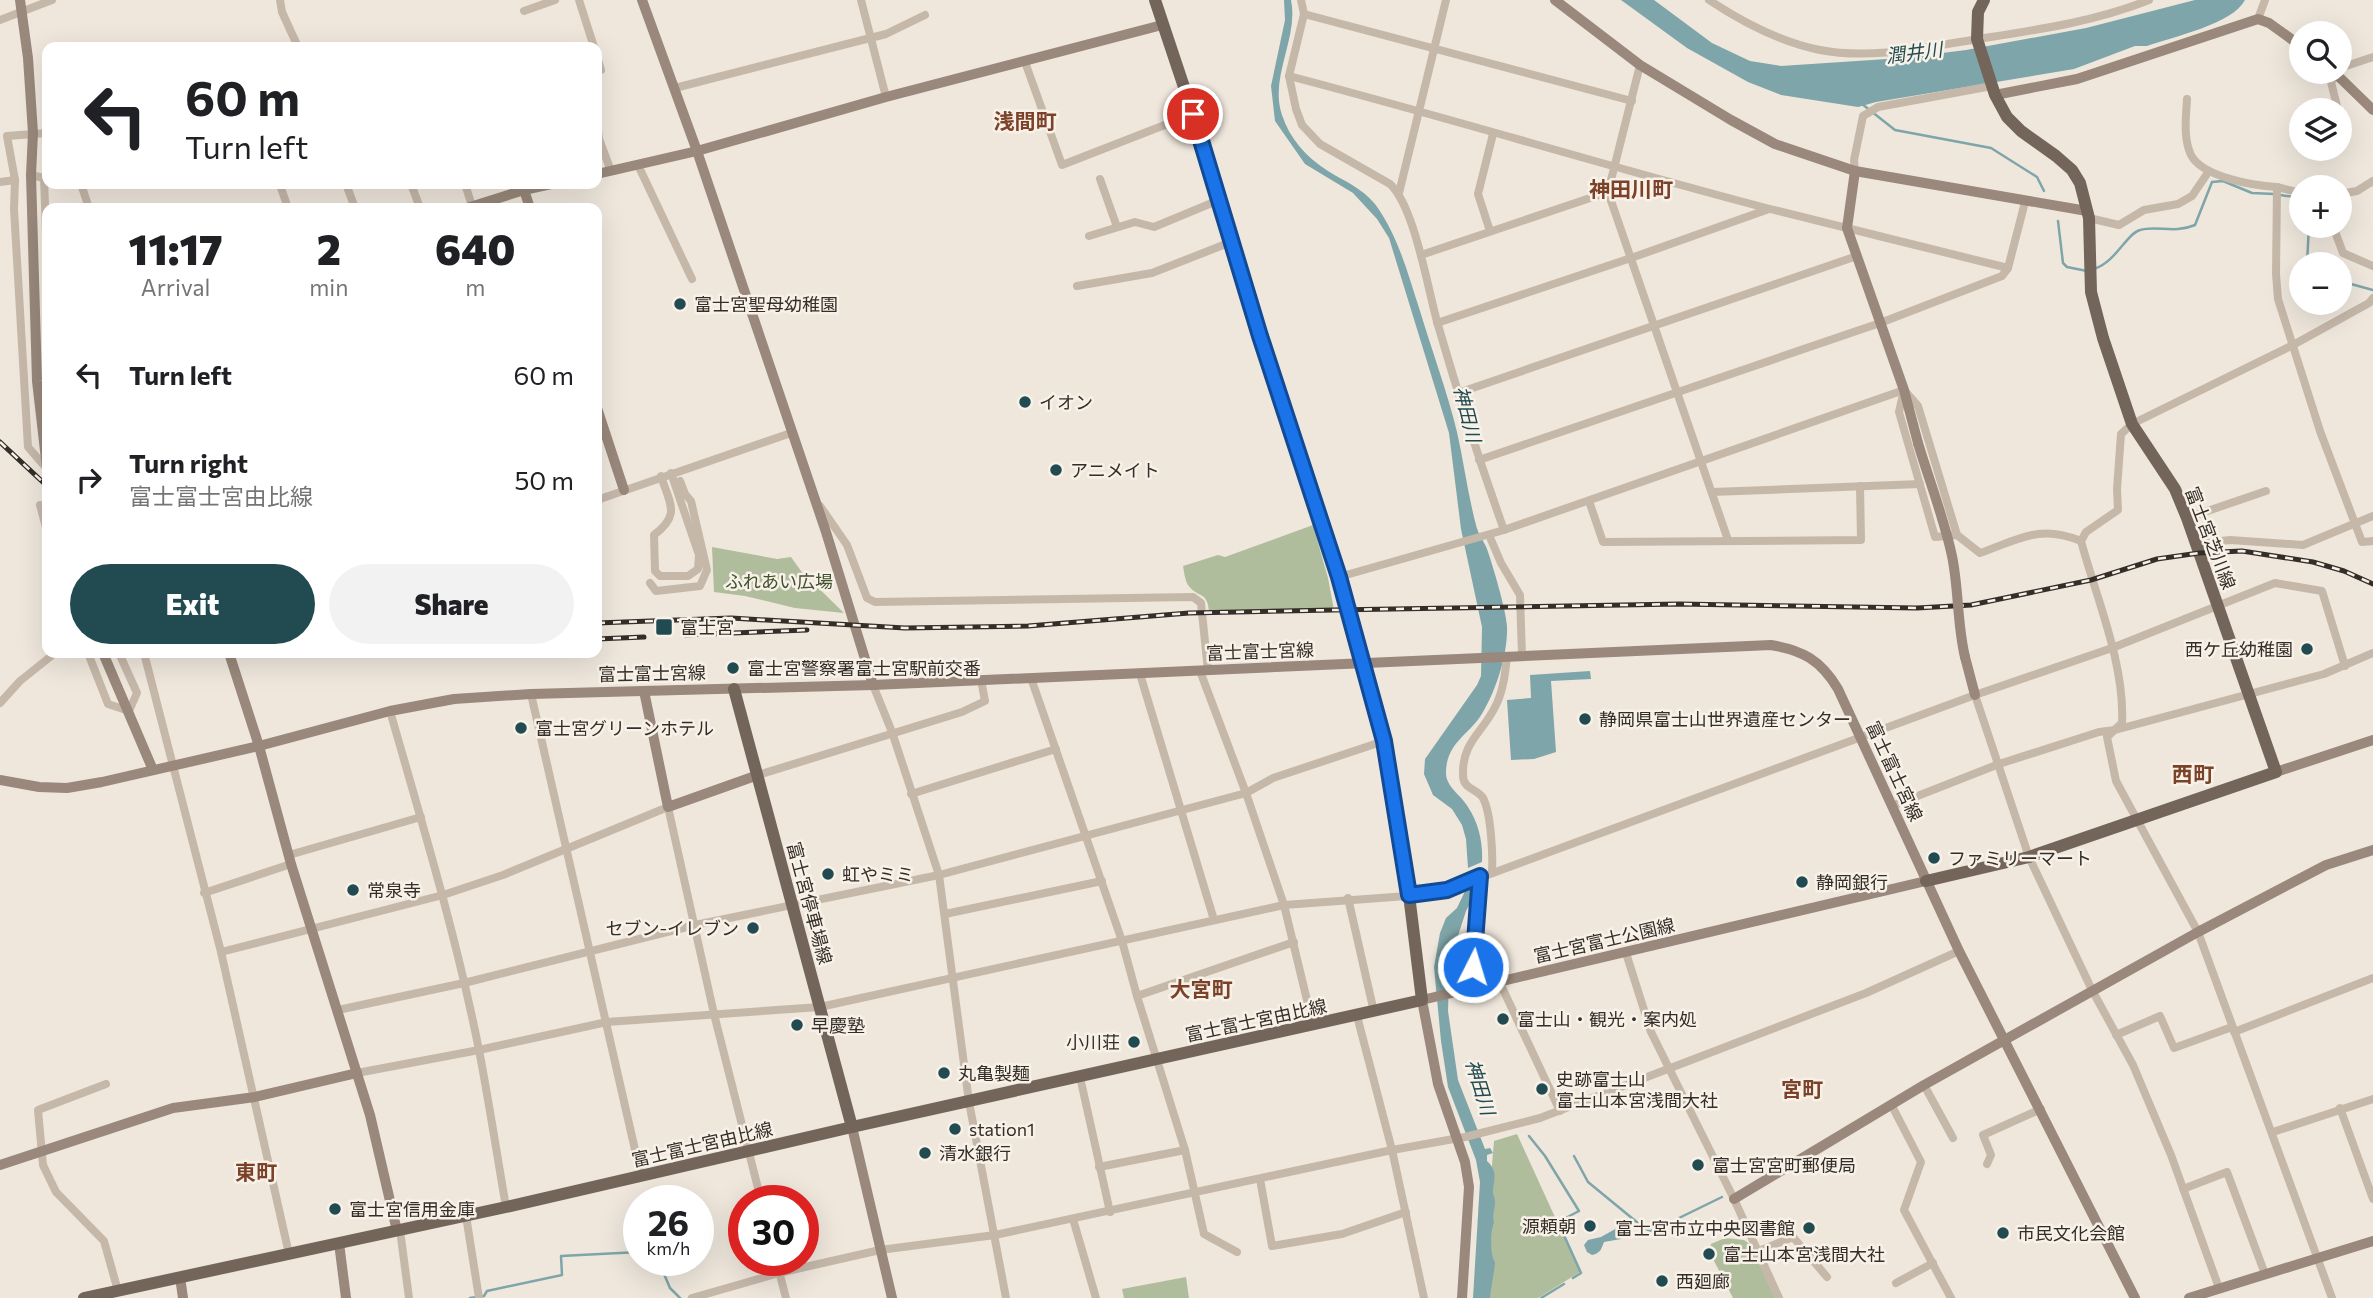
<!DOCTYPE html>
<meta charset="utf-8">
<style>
:root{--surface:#fff;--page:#f2f2f2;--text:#202124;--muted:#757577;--accent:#224b51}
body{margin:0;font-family:Commissioner,"Noto Sans JP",sans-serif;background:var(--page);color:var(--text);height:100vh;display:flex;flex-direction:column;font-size:26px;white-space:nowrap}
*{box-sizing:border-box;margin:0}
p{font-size:23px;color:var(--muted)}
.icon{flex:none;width:38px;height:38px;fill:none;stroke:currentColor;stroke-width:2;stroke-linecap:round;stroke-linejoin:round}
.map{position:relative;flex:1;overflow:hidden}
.side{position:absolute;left:42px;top:203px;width:560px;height:455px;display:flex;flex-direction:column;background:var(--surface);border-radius:14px;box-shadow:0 7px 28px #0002}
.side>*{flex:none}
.top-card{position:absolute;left:42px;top:42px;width:560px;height:147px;border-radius:14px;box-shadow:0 7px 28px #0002;background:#fff;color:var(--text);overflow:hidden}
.controls{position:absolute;left:2289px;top:21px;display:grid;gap:14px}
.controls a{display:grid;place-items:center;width:63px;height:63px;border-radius:50%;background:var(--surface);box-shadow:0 7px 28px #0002;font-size:35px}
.speed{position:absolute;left:623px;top:1185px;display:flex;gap:14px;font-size:35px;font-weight:700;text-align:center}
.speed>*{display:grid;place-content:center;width:91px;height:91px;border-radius:50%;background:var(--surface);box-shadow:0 7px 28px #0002;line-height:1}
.speed small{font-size:18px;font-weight:400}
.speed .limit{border:10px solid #d22;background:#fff;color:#111}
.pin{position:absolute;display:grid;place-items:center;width:60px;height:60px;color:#fff;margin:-30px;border:4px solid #fff;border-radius:50%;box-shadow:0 2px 7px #0007}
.me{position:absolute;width:77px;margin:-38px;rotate:5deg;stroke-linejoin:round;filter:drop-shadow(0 0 5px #0008)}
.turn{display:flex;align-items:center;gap:24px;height:147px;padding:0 28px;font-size:32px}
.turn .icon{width:91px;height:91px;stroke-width:2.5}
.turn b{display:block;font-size:49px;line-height:60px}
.eta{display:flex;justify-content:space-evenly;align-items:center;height:119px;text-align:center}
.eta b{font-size:42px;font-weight:800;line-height:49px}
.primary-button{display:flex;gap:14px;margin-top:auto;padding:14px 28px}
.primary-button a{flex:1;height:80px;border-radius:42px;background:var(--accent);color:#fff;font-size:28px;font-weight:800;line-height:80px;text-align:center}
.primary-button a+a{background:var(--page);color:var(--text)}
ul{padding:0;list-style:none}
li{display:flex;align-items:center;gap:21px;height:105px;padding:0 28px}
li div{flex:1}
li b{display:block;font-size:26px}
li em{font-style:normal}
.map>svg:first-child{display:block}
.green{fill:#b0bd9d}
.water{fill:#7ea5a9}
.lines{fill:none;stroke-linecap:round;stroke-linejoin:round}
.stream{stroke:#7ea5a9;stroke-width:2.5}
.street{stroke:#c6b8a9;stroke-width:8}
.secondary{stroke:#99887b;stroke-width:10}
.primary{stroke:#74655b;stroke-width:12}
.rail-casing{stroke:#342d28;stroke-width:5}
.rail{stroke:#f7f1e8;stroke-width:2.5;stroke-dasharray:8;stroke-linecap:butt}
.secondary-bridge{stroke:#99887b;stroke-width:10}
.route-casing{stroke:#114b97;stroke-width:18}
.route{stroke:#1a73e8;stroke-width:12}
.poi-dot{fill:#224b51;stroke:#f7f1e8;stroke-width:2.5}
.labels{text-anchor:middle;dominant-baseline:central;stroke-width:5;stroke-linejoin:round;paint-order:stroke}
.poi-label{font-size:18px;fill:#342d28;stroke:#f7f1e8;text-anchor:start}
.street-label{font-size:18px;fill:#342d28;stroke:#f7f1e8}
.park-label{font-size:18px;fill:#41502e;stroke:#f7f1e8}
.water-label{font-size:19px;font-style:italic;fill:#224b51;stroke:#f7f1e8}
.quarter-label{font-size:21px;font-weight:bold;fill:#7b4229;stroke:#f7f1e8}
</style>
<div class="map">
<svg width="2373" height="1298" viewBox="0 0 2373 1298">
<rect width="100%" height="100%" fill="#efe7dc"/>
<g class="green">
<path d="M1313,525l15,53 6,32 -125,3c-1,-23 -11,-14 -21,-28 -3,-5 -4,-13 -5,-19l35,-11 7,2z"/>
<polygon points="712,547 777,559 791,557 801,571 844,613 795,608 745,596 714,592"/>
<polygon points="1517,1134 1580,1272 1538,1298 1481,1298 1494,1141"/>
<polygon points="1725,1238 1744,1240 1751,1245 1775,1298 1733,1298 1709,1251 1711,1244"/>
<polygon points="1186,1277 1189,1298 1124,1298 1122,1289"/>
</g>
<g class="water">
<path d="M1284,0h7c8,38 -22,77 -9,115 8,24 24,42 46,56 16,10 34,17 47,33 23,31 33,70 45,107 12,40 27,80 37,121 7,31 11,63 19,93 2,9 8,16 11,24 6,17 19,61 20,77 1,27 -10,62 -24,86 -13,23 -37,30 -37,61 0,14 15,22 22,34 11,17 15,36 14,55l-14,6 -2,-29 -4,-14 -10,-16 -19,-14 -9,-21 1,-15 52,-74 4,-9 1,-49 -21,-98 -12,-96 -60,-195 -12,-19 -24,-26 -48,-29 -30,-43 -4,-35 14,-66z"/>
<path d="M1621,0h33l58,43 38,18 31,5 121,-8 64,-8 120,-22 109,-28h50c-12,24 -73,37 -98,46h-12l-61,23 -198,33 -18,5 -77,-12 -33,-13 -61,-34z"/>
<polygon points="1590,671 1591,679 1551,681 1556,752 1534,759 1511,760 1507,700 1531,698 1530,675"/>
<path d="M1467,887l6,2 2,5 -9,17 -14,43 -3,24 -1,33 10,69 27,69 5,-1 3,5 -6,2v6c11,10 7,18 6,29 -1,4 2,7 2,11 0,9 -3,13 -1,22 -4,8 -4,33 1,39 -1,14 -4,23 -5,36h-17l7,-116 -4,-22 -28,-73 -7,-46 -7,-74 6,-34 6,-15 11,-10z"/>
<path d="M1617,1228l5,5 -1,6 -17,3c-3,7 -3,11 -12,13l-5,-3 -3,-7 4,-5 13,-3z"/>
</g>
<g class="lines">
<g class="stream">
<polyline points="1862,104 1895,130 1991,148 2037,177 2044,191"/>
<polyline points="2280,195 2301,198"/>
<polyline points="2058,221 2063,263 2067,267 2087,271"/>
<polyline points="2307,264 2309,226"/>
<path d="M2094,269c22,-7 33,-36 46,-39 17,-5 34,4 55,-5l17,-43 11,-1 29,12 22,1"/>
<polyline points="2340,281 2373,290"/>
<polyline points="1529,1136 1545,1156 1579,1211 1558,1222 1581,1273 1573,1278"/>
<polyline points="1574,1156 1588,1182 1644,1228 1650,1231 1663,1227"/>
<polyline points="1679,1218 1722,1197"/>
<polyline points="658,1260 670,1288 680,1298"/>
<polyline points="470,1298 484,1296 487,1291 562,1275 561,1256 639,1252"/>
<polyline points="1541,1298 1564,1284"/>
</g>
<g class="street">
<polyline points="280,0 282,12 298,47"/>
<polyline points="579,0 594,47"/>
<polyline points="861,0 886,97"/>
<path d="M1301,0l3,14 -15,62 7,33 6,16 18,19 70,40c25,23 38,107 48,141 20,69 42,138 66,205"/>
<path d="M1709,0c33,22 71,42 111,50 51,10 107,-3 158,-11 58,-9 116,-17 171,-39"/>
<polyline points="524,11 555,0"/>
<polyline points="1304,14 1632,101"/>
<polyline points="2258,19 2265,0"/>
<polyline points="0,20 52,0"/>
<polyline points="597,56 601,70"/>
<polyline points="1025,62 1062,165 1193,114"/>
<polyline points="1640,65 1608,192 1728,540"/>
<polyline points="2340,68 2373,57"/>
<path d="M1289,76c161,42 320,91 481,133 79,20 159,39 238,59"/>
<polyline points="2310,77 2327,72"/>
<polyline points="675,88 886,34 925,15"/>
<path d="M2187,99c-1,18 -4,39 4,56 11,22 64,31 86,32l-1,87 2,25 42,132 42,111 11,-1"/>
<polyline points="2337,106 2331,82 2337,75"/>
<polyline points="597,123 599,139 611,171"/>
<polyline points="47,133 7,136 15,180 14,209 28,447 47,469"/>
<polyline points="638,165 692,279"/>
<polyline points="1855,171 1854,160 1863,116 1878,107 1992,86"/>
<polyline points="31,175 44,178 47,260"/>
<polyline points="1100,179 1117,227"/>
<polyline points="0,182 15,180"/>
<polyline points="81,184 89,208"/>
<polyline points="346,184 355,208"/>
<polyline points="411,184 420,208"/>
<polyline points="465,184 472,206"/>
<polyline points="2277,187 2301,193"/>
<polyline points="281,188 288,208"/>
<polyline points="1399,193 1446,0"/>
<polyline points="2340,194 2357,191 2373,181"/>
<polyline points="2089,218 2119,225 2144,210 2178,204 2192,196 2209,171"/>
<polyline points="2333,226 2343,253 2373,266"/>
<polyline points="1490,231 1478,194 1493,134"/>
<polyline points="1089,236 1135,222 1154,227 1219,200"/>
<polyline points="1421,255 1608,192"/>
<polyline points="1077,286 1152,273 1231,242"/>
<polyline points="1437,323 1631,258 1769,209"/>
<polygon points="1904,390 1918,406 1957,535 1935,537 1899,412"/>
<polyline points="1458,393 1857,256"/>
<polyline points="1479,460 1880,323 2002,276 2008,268 2025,202"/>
<path d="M661,476c9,29 20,38 -7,59l1,36 5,5h28l10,-7 1,-14 -28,-82"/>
<polyline points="1712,492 1920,484"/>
<polyline points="597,500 791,433"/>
<polyline points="1589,501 1603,542 1861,540 1860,486"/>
<polyline points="40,505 47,531"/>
<polyline points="820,506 847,545 867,598 875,602 1193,597 1201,603 1208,671"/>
<polyline points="2187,518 2266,491"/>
<polyline points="1489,535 1501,563 1520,595 1522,656"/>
<path d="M1957,535l23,18c40,-14 59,-29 101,-12"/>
<polyline points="2196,544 2230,540 2303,545 2373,516"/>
<polyline points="1339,577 1504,530 1904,390"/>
<polyline points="650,583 656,591 700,586 707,570 691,501 685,494 680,481"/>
<polyline points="88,653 108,704 129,711 137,693 119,653"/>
<polyline points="144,653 221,952 289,1254"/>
<polyline points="1200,671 1246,793 1284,905 1313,1025"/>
<polyline points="1140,674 1214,920"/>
<polyline points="1031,678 1122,941 1137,996 1185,1150 1204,1234 1237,1252"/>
<polyline points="873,685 892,732 939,875 969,1102 1006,1298"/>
<polyline points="531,694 641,1176"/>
<polyline points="1975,695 2029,857 2092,990 2133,1065 2171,1155 2219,1288"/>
<polyline points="0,703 20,681 55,653"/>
<path d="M390,711c32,112 66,224 89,339 10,52 18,105 27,157"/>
<polyline points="758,775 962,712 985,701 981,680"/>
<polyline points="911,794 1056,749"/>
<polyline points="1892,806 1999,764 2099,732 2115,730 2324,674 2373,653"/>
<polyline points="289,855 421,817"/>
<path d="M1492,872c1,-18 -1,-59 -9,-74 -6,-10 -20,-8 -20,-23 -1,-32 18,-41 31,-66 9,-16 11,-34 13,-52"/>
<polyline points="204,893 291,864"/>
<polyline points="1348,898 1374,1012"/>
<polyline points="945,914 1102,881"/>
<polyline points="221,952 443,895 503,875 668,807 714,1014 761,1200"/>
<polyline points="1626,953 1651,1032 1734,1199 1779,1298"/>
<polyline points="1500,983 1560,1111"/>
<polyline points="1471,989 1480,876"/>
<polyline points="1137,996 1294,942"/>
<polyline points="338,1010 464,983 695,925 939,875 1246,793 1273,778 1384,741"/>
<polyline points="1357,1016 1392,1150 1424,1298"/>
<polyline points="2234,1032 2373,978"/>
<polyline points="2116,1035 2160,1016 2174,1048 2232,1027"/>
<polyline points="357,1073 479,1050 607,1022 820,1007 1284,905 1421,895 1447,890 1975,695 2112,648 2275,583 2322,591 2345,666"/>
<polyline points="1080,1077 1110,1212"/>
<polyline points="106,1084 38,1110 43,1165 56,1192 104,1241 118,1291"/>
<polyline points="1924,1085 1953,1138"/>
<polyline points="1892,1106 1921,1162 1904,1210 1951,1298"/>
<polyline points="2340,1108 2373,1199"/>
<polyline points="2273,1132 2373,1099"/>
<polyline points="1987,1164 1991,1155 1983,1135 2041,1109"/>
<polyline points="1099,1167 1185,1150"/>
<polyline points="1260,1179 1272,1246 1342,1234 1406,1212"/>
<polyline points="2183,1189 2227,1172 2265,1274"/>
<polyline points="466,1216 479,1298"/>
<polyline points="1073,1219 1096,1298"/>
<polyline points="400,1230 409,1298"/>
<polyline points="1759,1251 1793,1237 1827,1277"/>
<polyline points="776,1260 786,1298"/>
<polyline points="1896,1283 1933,1263"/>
<polyline points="692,1298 779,1273 880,1250 995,1235 1392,1150 1465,1137 1540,1118 1866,993 1959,951"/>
<path d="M2332,1298l-134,-366 -82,-151 -9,-44 15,-14c3,-59 -26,-126 -41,-182l5,-9 32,-22 -1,-21 4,-55 11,-10 161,-79 76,-42 4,-5"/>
</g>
<g class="secondary">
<polyline points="20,0 28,58 33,133 31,175 37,381 47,468"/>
<polyline points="642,0 697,151 826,532 873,685"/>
<polyline points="1555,0 1640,65 1731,120 1775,144 1855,171 2087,211"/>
<polyline points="2334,72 2373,110"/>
<polyline points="1995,95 2077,79 2258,19 2269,23 2301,46"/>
<polyline points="1855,171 1847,228 1904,390 1918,443"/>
<polyline points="597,174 697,151 886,97 1162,25"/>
<polyline points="524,190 530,208"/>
<polyline points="467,208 524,190 551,184"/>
<polyline points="597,408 624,490"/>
<polyline points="103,653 153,770"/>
<polyline points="229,653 259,746 291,864 370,1115 397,1231"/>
<polyline points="1965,657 1975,695"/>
<polyline points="644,691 668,807 758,775"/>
<polyline points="2276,772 2373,740"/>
<path d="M0,780l39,7 28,1 35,-6 157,-36 131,-35 64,-12 77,-5 342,-9 898,-40c31,5 50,15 67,44l121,262 176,347"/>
<polyline points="852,1127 892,1298"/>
<polyline points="0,1165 173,1108 255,1097 357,1073"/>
<polyline points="1734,1199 1924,1085 2198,932 2326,865 2373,850"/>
<polyline points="339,1243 346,1298"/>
<polyline points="180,1277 183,1298"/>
<polyline points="1462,1298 1469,1187 1465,1162 1438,1084 1422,1000 1926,881"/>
<polyline points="2189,1298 2373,1241"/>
</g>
<g class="primary">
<polyline points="734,689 852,1127"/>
<polyline points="1926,881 2029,857 2276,772 2187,518 2175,489 2132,424 2103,338 2091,292 2089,218 2080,183 2072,170 2056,156 2021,131 2007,117 1995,95 1977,39 1978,12 1984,0"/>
<polyline points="84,1298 506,1207 852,1127 1422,1000 1409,895 1384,741 1339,577 1260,336 1193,114 1155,0"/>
</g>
<defs>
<g id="rail">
<polyline points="0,442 47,486"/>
<polyline points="597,623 731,618 905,628 1028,626 1189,613 1334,610 1679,604 1917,608 1971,605 2091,580 2157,559 2199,553 2242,551 2313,562 2344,571 2373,584"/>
<polyline points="685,635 807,630"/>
<polyline points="597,639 644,637"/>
</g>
</defs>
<use href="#rail" class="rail-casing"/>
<use href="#rail" class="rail"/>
<path class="secondary-bridge" d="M1918,443c11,37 26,75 34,113 7,34 5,68 13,101"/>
</g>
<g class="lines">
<defs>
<polyline id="route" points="1193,114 1260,336 1339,577 1384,741 1409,895 1447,890 1480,876 1473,967"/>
</defs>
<use href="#route" class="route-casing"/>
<use href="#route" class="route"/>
</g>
<g class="poi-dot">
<circle cx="680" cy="304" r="7"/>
<circle cx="1025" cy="402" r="7"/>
<circle cx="1056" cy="470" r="7"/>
<rect x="655" y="618" width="18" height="18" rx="3.5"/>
<circle cx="2307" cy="649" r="7"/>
<circle cx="733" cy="668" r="7"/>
<circle cx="1585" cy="719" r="7"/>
<circle cx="521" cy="728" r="7"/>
<circle cx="1934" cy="858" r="7"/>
<circle cx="828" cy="874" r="7"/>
<circle cx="1802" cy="882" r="7"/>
<circle cx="353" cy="890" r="7"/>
<circle cx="753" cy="928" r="7"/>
<circle cx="1503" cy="1019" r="7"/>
<circle cx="797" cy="1025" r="7"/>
<circle cx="1134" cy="1042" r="7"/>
<circle cx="944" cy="1073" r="7"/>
<circle cx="1542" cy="1089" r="7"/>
<circle cx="955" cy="1129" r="7"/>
<circle cx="925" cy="1153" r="7"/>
<circle cx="1698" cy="1165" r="7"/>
<circle cx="335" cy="1209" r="7"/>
<circle cx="1590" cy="1226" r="7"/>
<circle cx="1809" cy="1228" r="7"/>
<circle cx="2003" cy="1233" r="7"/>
<circle cx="1709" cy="1254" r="7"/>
<circle cx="1662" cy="1281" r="7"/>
</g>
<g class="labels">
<g class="poi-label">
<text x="694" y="304">富士宮聖母幼稚園</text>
<text x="1039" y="402">イオン</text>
<text x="1070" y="470">アニメイト</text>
<text x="680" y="627">富士宮</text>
<text x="2293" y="649" text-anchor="end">西ケ丘幼稚園</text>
<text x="747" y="668">富士宮警察署富士宮駅前交番</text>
<text x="1599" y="719">静岡県富士山世界遺産センター</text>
<text x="535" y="728">富士宮グリーンホテル</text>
<text x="1948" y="858">ファミリーマート</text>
<text x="842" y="874">虹やミミ</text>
<text x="1816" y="882">静岡銀行</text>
<text x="367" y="890">常泉寺</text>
<text x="739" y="928" text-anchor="end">セブン-イレブン</text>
<text x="1517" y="1019">富士山・観光・案内処</text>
<text x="811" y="1025">早慶塾</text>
<text x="1120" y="1042" text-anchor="end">小川荘</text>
<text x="958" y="1073">丸亀製麺</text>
<text x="1556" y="1079">史跡富士山<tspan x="1556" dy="21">富士山本宮浅間大社</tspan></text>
<text x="969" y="1129">station1</text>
<text x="939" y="1153">清水銀行</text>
<text x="1712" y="1165">富士宮宮町郵便局</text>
<text x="349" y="1209">富士宮信用金庫</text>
<text x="1576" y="1226" text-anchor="end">源頼朝</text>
<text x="1795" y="1228" text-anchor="end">富士宮市立中央図書館</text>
<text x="2017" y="1233">市民文化会館</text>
<text x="1723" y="1254">富士山本宮浅間大社</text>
<text x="1676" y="1281">西廻廊</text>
</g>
<g class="street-label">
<text transform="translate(2211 538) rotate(69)">富士宮芝川線</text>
<text transform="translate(1260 651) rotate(-2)">富士富士宮線</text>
<text transform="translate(652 673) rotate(-1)">富士富士宮線</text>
<text transform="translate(1895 771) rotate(65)">富士富士宮線</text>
<text transform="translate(810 903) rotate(75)">富士宮停車場線</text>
<text transform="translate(1604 940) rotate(-13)">富士宮富士公園線</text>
<text transform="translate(1256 1020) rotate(-12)">富士富士宮由比線</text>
<text transform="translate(702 1144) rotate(-13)">富士富士宮由比線</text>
</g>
<g class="park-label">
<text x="779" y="581">ふれあい広場</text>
</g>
<g class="water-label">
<text transform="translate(1914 52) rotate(-7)">潤井川</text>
<text transform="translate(1468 414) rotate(76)">神田川</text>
<text transform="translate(1481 1087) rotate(73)">神田川</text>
</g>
<g class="quarter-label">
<text x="1025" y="120">浅間町</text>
<text x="1631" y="188">神田川町</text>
<text x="2193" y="773">西町</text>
<text x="1201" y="988">大宮町</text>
<text x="1802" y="1088">宮町</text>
<text x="256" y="1171">東町</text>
</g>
</g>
</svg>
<div class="controls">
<a><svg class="icon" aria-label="search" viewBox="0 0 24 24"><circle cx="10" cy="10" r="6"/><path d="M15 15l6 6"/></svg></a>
<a><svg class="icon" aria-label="layers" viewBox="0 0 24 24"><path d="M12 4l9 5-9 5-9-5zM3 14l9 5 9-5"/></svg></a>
<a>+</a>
<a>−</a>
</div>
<div class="speed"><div>26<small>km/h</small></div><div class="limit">30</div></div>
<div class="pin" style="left:1193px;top:114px;background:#d93025"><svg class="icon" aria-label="arrive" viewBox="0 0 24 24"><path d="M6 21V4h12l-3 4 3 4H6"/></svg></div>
<svg class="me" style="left:1473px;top:967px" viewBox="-20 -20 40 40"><circle r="17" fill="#1a73e8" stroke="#fff" stroke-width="3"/><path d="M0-11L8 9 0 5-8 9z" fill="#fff"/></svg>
<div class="top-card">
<div class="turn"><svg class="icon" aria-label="left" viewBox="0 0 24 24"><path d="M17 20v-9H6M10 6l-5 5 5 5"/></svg><div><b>60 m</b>Turn left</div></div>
</div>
<section class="side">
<div class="eta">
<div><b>11:17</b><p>Arrival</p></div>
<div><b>2</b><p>min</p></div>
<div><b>640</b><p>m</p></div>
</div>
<ul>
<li><svg class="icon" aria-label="left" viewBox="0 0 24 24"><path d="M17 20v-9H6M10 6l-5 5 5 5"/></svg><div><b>Turn left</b></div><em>60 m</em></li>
<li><svg class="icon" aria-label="right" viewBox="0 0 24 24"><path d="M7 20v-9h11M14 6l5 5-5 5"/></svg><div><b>Turn right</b><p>富士富士宮由比線</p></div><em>50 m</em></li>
</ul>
<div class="primary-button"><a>Exit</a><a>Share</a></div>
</section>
</div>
